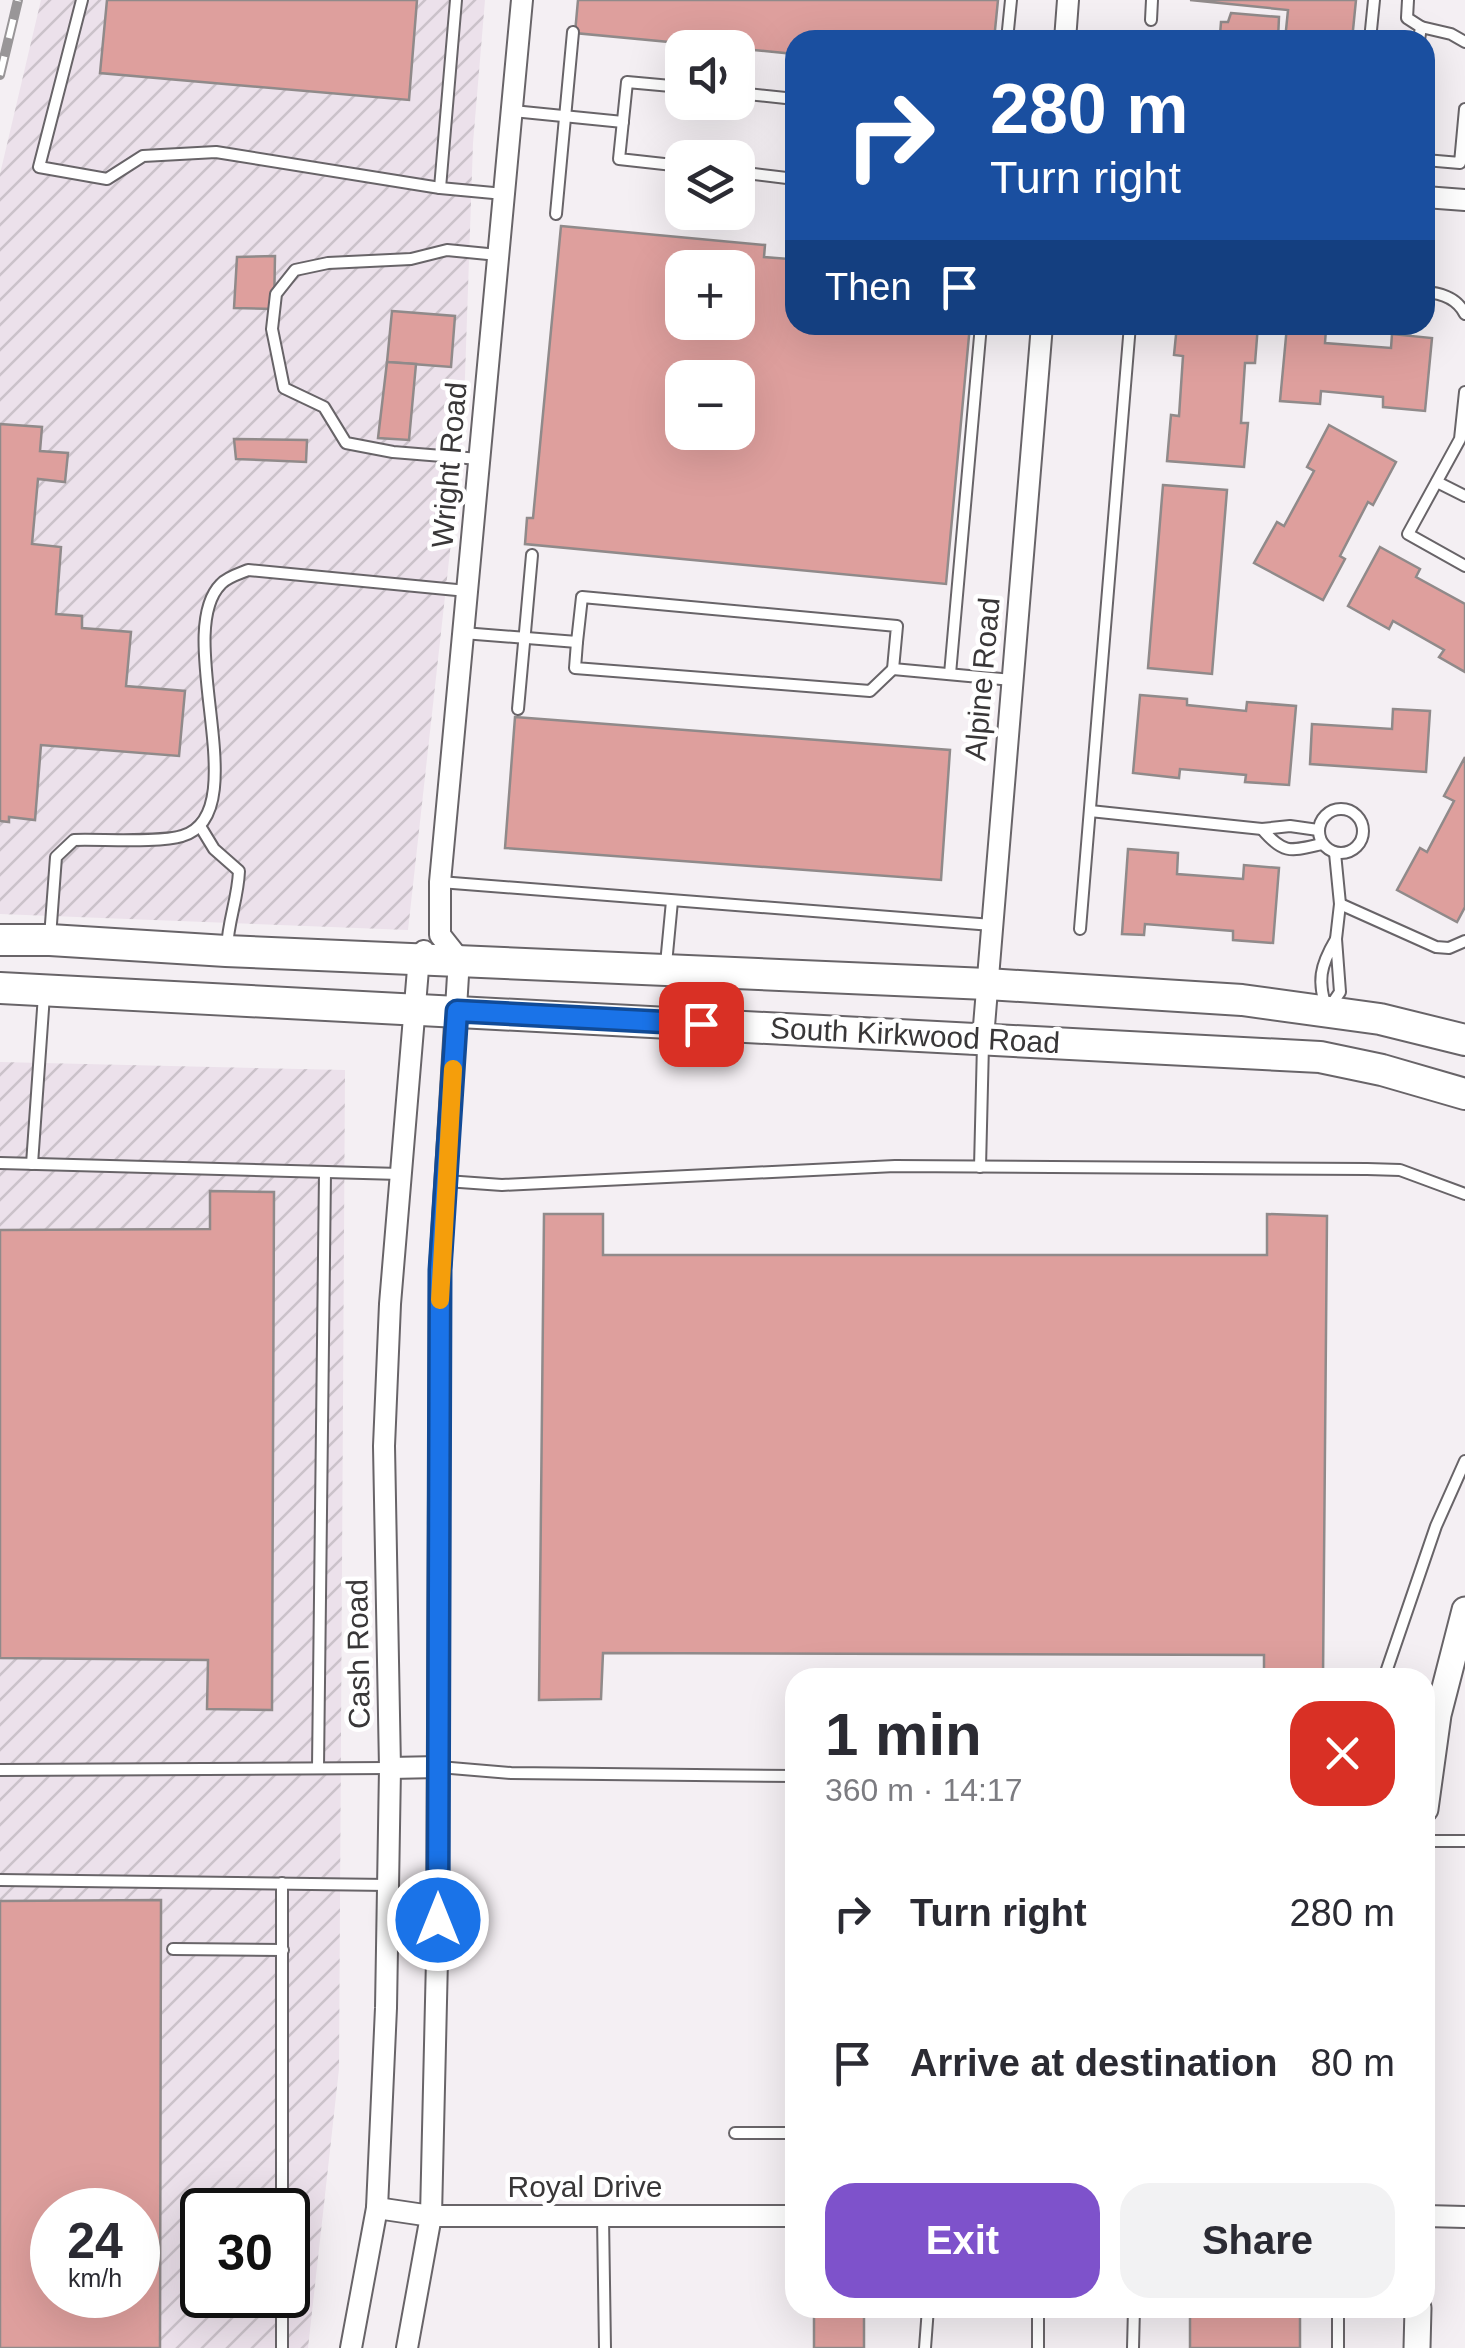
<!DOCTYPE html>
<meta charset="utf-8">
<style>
:root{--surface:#fff;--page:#f2f2f3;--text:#2b2b33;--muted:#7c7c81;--accent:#7e52cb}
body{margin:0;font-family:Helvetica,sans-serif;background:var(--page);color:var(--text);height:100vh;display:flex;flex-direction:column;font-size:38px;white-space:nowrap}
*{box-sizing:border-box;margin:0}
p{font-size:32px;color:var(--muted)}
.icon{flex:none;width:55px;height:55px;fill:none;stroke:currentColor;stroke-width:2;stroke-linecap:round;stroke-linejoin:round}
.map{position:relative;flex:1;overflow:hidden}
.details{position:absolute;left:785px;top:1668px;width:650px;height:650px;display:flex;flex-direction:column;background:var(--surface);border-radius:30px;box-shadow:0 10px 40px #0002}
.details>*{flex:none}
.hud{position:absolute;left:785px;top:30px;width:650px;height:305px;border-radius:30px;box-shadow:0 10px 40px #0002;background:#1a4fa0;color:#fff;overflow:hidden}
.controls{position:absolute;left:665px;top:30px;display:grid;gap:20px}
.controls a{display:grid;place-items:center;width:90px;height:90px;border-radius:20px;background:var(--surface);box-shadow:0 10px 40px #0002;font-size:50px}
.speed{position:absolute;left:30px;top:2188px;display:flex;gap:20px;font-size:50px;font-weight:700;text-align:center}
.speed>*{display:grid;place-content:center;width:130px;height:130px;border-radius:50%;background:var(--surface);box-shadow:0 10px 40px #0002;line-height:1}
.speed small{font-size:25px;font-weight:400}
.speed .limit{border:5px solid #111;border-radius:15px;background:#fff;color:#111}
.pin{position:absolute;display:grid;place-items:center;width:85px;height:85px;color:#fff;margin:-42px;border-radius:20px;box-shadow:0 5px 15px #0006}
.me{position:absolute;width:110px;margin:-55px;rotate:0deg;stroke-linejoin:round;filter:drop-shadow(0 0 8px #0008)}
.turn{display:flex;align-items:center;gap:35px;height:210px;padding:0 40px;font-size:45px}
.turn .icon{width:130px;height:130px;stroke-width:2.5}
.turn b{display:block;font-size:70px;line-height:85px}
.then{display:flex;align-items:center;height:95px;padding:0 40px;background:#0003;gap:20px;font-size:38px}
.round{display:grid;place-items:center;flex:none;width:105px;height:105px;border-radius:30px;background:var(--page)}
.headline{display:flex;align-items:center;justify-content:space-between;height:170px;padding:0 40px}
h1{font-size:60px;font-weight:800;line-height:75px}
.action{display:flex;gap:20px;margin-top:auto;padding:20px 40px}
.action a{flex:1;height:115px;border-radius:30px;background:var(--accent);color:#fff;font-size:40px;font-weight:800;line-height:115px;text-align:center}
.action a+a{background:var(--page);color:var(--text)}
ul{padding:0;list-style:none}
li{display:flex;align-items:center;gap:30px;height:150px;padding:0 40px}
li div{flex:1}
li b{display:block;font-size:38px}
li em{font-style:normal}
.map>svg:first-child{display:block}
.industrial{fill:url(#industrial-furrows);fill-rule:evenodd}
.building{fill:#de9f9d;stroke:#908a8a;stroke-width:2.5;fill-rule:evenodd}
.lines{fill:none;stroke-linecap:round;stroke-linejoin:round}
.service-casing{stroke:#686468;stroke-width:14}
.minor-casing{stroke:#686468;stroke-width:24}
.tertiary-casing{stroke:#686468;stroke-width:29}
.secondary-casing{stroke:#686468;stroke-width:34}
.service{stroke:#fff;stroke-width:10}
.minor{stroke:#fff;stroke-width:20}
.tertiary{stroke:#fff;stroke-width:25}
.secondary{stroke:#fff;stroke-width:30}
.rail-casing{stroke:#999698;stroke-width:10}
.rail{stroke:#fff;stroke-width:6;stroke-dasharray:19;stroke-linecap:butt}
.route-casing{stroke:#114b97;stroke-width:25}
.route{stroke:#1a73e8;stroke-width:18}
.slow{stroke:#f59e0b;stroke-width:18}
.labels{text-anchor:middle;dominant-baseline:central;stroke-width:9;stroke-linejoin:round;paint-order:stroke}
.street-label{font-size:30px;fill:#393738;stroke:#fff}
</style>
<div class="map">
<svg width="1465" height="2348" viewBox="0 0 1465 2348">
<defs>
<pattern id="industrial-furrows" width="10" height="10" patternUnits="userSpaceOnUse" patternTransform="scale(2.5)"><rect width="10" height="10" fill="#ece1eb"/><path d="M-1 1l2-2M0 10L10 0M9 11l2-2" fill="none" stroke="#cbc2ca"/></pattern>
</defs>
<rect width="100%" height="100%" fill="#f4eff3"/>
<g class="industrial">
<polygon points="41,0 485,0 473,143 463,434 408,930 0,914 0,174"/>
<path d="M0,1062l345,8 -6,999 -31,279h-308zM52,2210h86v85h-86zM202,2210h86v85h-86z"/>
</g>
<g class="building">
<polygon points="107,0 417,0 409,100 100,73"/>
<polygon points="578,0 998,0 994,40 795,40 795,54 575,33"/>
<polygon points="1190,0 1356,0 1352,40 1285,40 1288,10"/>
<polygon points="1231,13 1279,17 1278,40 1228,40 1227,34 1220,35 1221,22 1228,22"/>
<path d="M561,226l204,19 -1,12 25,2 1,-8h5v74h175l-24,259 -421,-40 2,-26h6zM682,268h56v54h-56zM682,378h56v54h-56z"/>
<polygon points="275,256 274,309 234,308 237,257"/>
<polygon points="392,311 455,316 451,367 387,362"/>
<polygon points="1177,325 1258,325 1255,363 1245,363 1241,423 1248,423 1244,467 1167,461 1171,415 1179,416 1183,356 1174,355"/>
<polygon points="1287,326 1326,329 1325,343 1391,348 1392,334 1432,338 1425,411 1383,407 1383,397 1321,391 1320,404 1280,401"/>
<polygon points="387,362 416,364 409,440 378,438"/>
<polygon points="0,424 42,427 40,451 68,453 65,482 38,479 32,544 61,547 56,614 82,616 82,628 131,632 126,686 185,691 179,756 41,745 35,820 9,817 9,822 0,821"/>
<polygon points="1329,425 1396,462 1373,505 1368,502 1340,556 1345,559 1323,600 1254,563 1277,522 1284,526 1314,471 1307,467"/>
<polygon points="234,439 307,440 306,462 236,459"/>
<polygon points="1163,485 1227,490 1212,674 1148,668"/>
<polygon points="1380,547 1420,569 1416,577 1465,604 1465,672 1439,657 1444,650 1393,621 1389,629 1348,606"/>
<polygon points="1140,695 1187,699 1187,705 1246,711 1247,702 1296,706 1289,785 1245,782 1246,775 1180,769 1179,778 1133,773"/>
<polygon points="1393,709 1430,711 1426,772 1310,764 1312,724 1392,729"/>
<polygon points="515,717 950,750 941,880 505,848"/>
<polygon points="1465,757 1465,907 1457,922 1397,890 1420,848 1427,852 1454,801 1444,796"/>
<polygon points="1128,849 1178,853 1177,874 1243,879 1244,865 1279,868 1273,943 1233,940 1233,931 1145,924 1144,935 1122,934"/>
<polygon points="210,1191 274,1192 272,1710 207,1709 208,1660 0,1658 0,1230 210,1229"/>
<polygon points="544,1214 603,1214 603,1255 1267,1255 1267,1214 1327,1216 1323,1678 1264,1678 1264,1655 603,1653 601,1699 539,1700"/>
<path d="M161,1900l-1,448h-160v-447zM52,2210h86v85h-86z"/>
<rect x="814" y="2308" width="50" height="40"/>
<rect x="1190" y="2308" width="110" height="40"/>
</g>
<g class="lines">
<defs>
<g id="service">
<polyline points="82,0 39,167 107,179 143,156 216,152 440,188"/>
<polyline points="456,0 440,188 504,194"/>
<polyline points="1408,0 1407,18 1421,27 1419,40"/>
<polyline points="1151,20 1152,0"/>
<polyline points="1421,27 1451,34 1465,42"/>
<polyline points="1007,40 1011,0"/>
<polyline points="1370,40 1374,0"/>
<polyline points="682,87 627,82 619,159 682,166"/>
<polyline points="738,93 795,99"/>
<polyline points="513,111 623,122"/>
<polyline points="1425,160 1460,163 1465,109"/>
<polyline points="738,172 795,179"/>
<polyline points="556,214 573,32"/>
<path d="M1425,292c17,1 32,6 40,22"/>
<polyline points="1465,392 1460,439 1408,534 1465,566"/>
<polyline points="479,459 393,452 346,443 324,407 284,388 272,329 276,294 295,270 328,263 411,259 447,250 498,255"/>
<polyline points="1437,482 1465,496"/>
<polyline points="463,633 577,642 582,597 897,626 893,669 1012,680"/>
<polyline points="577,642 575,668 870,691 893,669"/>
<polyline points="950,674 981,325"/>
<polyline points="518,709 532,555"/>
<circle cx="1341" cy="831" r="22"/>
<polyline points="1090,811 1262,829 1290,826 1318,830"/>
<path d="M200,826l14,23 25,22c-1,27 -11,50 -12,77"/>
<path d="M1262,829c22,26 29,22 60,15"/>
<polyline points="1335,853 1340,904 1336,939"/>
<polyline points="440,882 992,925"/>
<polyline points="1340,904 1436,947 1449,948 1465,941"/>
<polyline points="1080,929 1130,325"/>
<path d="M50,937l6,-80 18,-17c25,-1 87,3 108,-4 76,-22 -11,-202 39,-252 6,-7 20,-11 27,-14l219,21"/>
<path d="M1336,939l4,53 -13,19c-10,-30 -7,-45 9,-72z"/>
<polyline points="666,964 672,901"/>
<polyline points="0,1163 400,1174"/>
<polyline points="32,1164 44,995"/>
<polyline points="980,1167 983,1044"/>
<polyline points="446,1181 502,1185 895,1166 1367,1169 1400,1170 1465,1194"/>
<polyline points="1384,1678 1436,1526 1465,1461"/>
<polyline points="439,1767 511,1773 795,1776"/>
<polyline points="318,1768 325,1172"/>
<polyline points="0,1770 390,1768"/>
<polyline points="1425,1841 1465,1841"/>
<polyline points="0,1880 388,1885"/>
<polyline points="173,1949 283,1950"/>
<polyline points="735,2133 795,2133"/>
<polyline points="282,2210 282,1883"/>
<polyline points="603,2217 605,2348"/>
<polyline points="282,2348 282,2295"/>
<polyline points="925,2348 928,2308"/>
<polyline points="1038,2348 1038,2308"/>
<polyline points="1133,2348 1134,2308"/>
<polyline points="1338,2348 1338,2308"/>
</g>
<g id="minor">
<polyline points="1065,40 1068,0"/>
<polyline points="1425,197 1465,200"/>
<polyline points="983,1038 1042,325"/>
<polyline points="390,1768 439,1767"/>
<polyline points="377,2208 431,2216 795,2216"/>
<polyline points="1425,2216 1465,2217"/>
<polyline points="351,2348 377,2208 386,2008 390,1768 384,1446 390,1304 419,957 424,951"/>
<polyline points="407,2348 431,2216 437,1959 440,1270 459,959 440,935 440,882 522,0"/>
</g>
<g id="tertiary">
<polyline points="1425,1809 1438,1715 1465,1610"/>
<polyline points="1417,2348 1418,2308"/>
</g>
<g id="secondary">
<polyline points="0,940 50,940 226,951 987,984 1242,1000 1380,1019 1465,1040"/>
<polyline points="0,988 1320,1057 1382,1070 1465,1094"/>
</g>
</defs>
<use href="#service" class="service-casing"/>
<use href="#minor" class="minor-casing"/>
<use href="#tertiary" class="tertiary-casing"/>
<use href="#secondary" class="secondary-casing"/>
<use href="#service" class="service"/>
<use href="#minor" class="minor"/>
<use href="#tertiary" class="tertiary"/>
<use href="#secondary" class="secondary"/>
<defs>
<polyline id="rail" points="0,75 18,0"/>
</defs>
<use href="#rail" class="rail-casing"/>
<use href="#rail" class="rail"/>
</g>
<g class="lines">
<defs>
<polyline id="route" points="438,1920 440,1270 457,1011 701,1024"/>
</defs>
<use href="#route" class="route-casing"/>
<use href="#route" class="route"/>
<polyline class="slow" points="440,1300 453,1069"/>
</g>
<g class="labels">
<g class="street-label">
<text transform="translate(449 465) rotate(-85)">Wright Road</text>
<text transform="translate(982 679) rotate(-85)">Alpine Road</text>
<text transform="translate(915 1035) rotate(3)">South Kirkwood Road</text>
<text transform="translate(358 1654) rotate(-91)">Cash Road</text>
<text x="585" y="2186">Royal Drive</text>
</g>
</g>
</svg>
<div class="controls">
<a><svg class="icon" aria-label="sound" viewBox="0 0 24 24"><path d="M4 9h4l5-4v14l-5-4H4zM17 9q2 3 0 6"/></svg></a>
<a><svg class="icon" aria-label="layers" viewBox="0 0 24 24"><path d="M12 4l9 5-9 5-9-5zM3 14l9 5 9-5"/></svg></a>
<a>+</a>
<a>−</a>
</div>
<div class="speed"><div>24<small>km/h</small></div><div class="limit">30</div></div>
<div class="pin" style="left:701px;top:1024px;background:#d93025"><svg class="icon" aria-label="arrive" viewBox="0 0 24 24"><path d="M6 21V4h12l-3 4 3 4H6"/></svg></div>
<svg class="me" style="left:438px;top:1920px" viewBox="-20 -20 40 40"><circle r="17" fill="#1a73e8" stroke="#fff" stroke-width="3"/><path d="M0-11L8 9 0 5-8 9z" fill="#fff"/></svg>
<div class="hud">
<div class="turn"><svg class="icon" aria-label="right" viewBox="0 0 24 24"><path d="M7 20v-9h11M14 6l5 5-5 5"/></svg><div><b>280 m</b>Turn right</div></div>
<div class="then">Then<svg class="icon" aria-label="arrive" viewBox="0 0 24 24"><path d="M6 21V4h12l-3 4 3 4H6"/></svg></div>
</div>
<section class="details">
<div class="headline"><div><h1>1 min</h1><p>360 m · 14:17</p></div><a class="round" style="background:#d93025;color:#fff"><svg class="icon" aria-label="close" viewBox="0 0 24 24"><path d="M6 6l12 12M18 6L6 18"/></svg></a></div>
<ul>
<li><svg class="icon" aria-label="right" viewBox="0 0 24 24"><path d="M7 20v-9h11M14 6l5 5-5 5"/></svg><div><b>Turn right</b></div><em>280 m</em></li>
<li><svg class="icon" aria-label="arrive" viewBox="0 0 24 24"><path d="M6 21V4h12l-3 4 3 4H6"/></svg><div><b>Arrive at destination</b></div><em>80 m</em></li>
</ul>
<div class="action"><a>Exit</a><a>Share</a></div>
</section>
</div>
